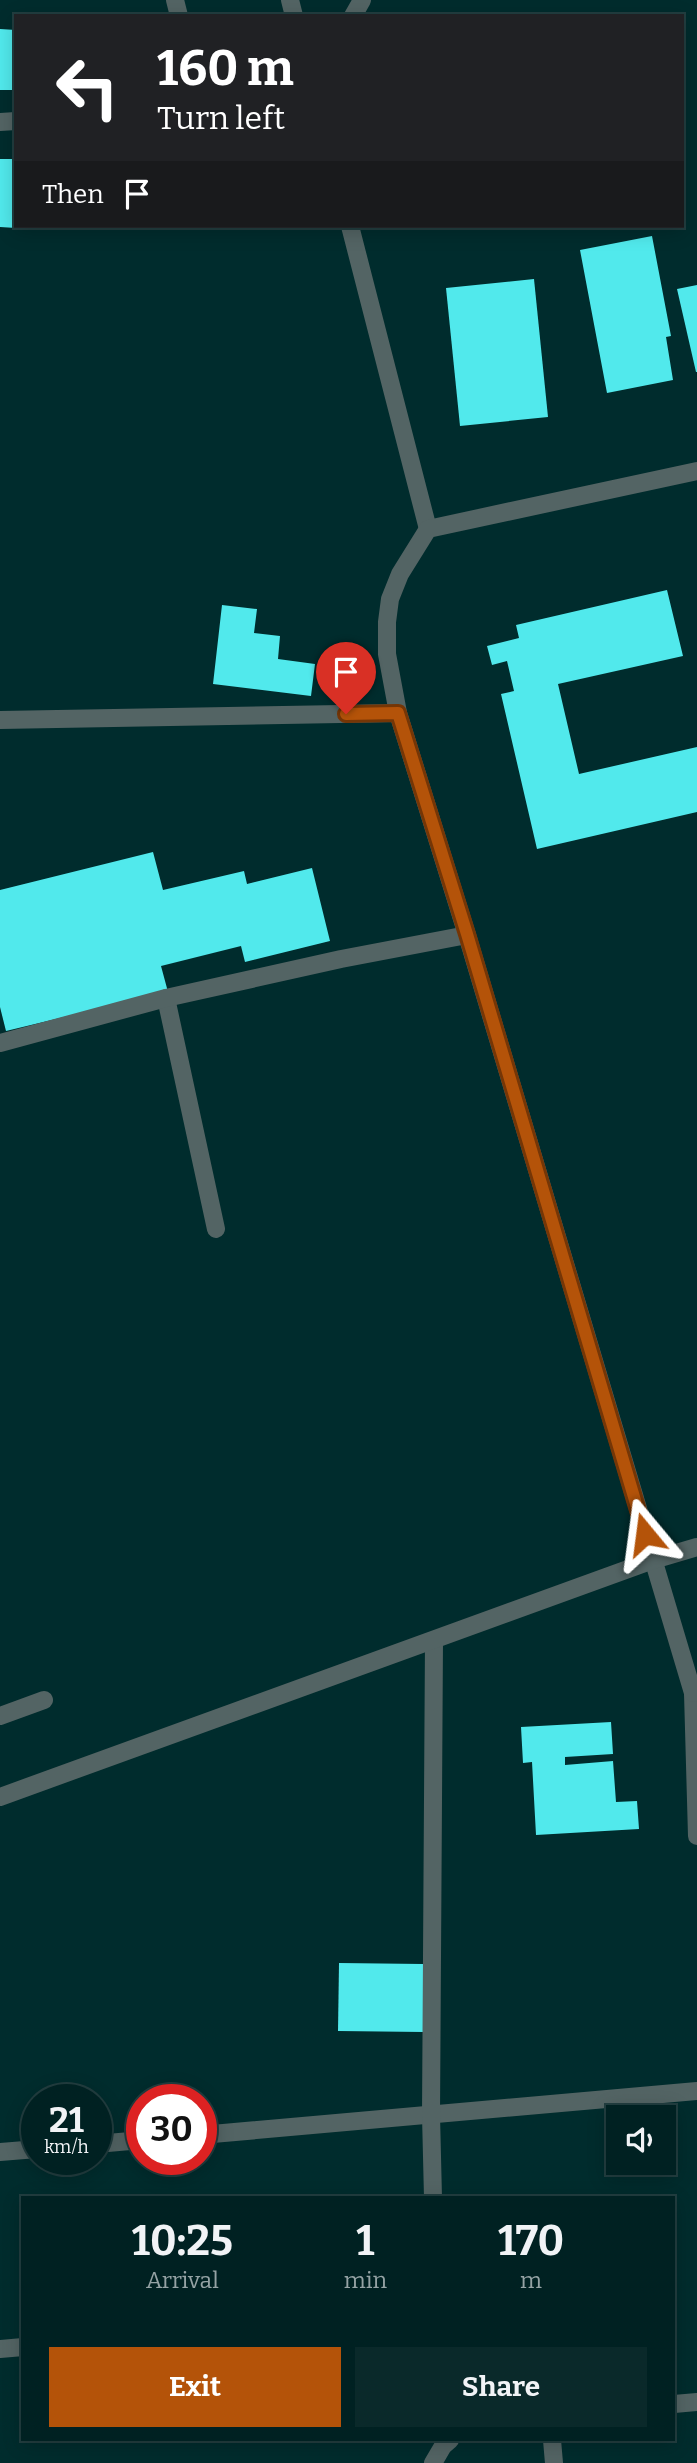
<!DOCTYPE html>
<style>
:root{--surface:#002122;--page:#0a292a;--text:#f1f3f6;--muted:#95a3a5;--line:#223e40;--accent:#b45309}
body{margin:0;font-family:Bitter,serif;background:var(--page);color:var(--text);height:100vh;display:flex;flex-direction:column;font-size:26px;white-space:nowrap}
*{box-sizing:border-box;margin:0}
p{font-size:23px;color:var(--muted)}
.icon{flex:none;width:38px;height:38px;fill:none;stroke:currentColor;stroke-width:2;stroke-linecap:round;stroke-linejoin:round}
.map{position:relative;flex:1;overflow:hidden}
.panel{position:absolute;left:21px;top:2196px;width:654px;height:245px;display:flex;flex-direction:column;background:var(--surface);border-radius:0px;box-shadow:0 4px 18px #0003,0 0 0 2px var(--line)}
.panel>*{flex:none}
.top-card{position:absolute;left:14px;top:14px;width:670px;height:214px;border-radius:0px;box-shadow:0 4px 18px #0003,0 0 0 2px var(--line);background:#202124;color:#fff;overflow:hidden}
.controls{position:absolute;left:606px;top:2105px;display:grid;gap:14px}
.controls a{display:grid;place-items:center;width:70px;height:70px;border-radius:0px;background:var(--surface);box-shadow:0 4px 18px #0003,0 0 0 2px var(--line);font-size:35px}
.speed{position:absolute;left:21px;top:2084px;display:flex;gap:14px;font-size:35px;font-weight:700;text-align:center}
.speed>*{display:grid;place-content:center;width:91px;height:91px;border-radius:50%;background:var(--surface);box-shadow:0 4px 18px #0003,0 0 0 2px var(--line);line-height:1}
.speed small{font-size:18px;font-weight:400}
.speed .limit{border:10px solid #d22;background:#fff;color:#111}
.pin{position:absolute;display:grid;place-items:center;width:60px;height:60px;color:#fff;margin:-72px -30px;border-radius:50% 50% 50% 0;rotate:-45deg;box-shadow:0 0 7px #0007}
.pin .icon{rotate:45deg}
.me{position:absolute;width:77px;margin:-38px;rotate:344deg;stroke-linejoin:round;filter:drop-shadow(0 0 5px #0008)}
.turn{display:flex;align-items:center;gap:24px;height:147px;padding:0 28px;font-size:32px}
.turn .icon{width:91px;height:91px;stroke-width:2.5}
.turn b{display:block;font-size:49px;line-height:60px}
.then{display:flex;align-items:center;height:66px;padding:0 28px;background:#0003;gap:14px;font-size:26px}
.eta{display:flex;justify-content:space-evenly;align-items:center;height:119px;text-align:center}
.eta b{font-size:42px;font-weight:700;line-height:49px}
.action{display:flex;gap:14px;margin-top:auto;padding:14px 28px}
.action a{flex:1;height:80px;border-radius:0px;background:var(--accent);color:#fff;font-size:28px;font-weight:700;line-height:80px;text-align:center}
.action a+a{background:var(--page);color:var(--text)}
.map>svg:first-child{display:block}
.building{fill:#51e9ec}
.lines{fill:none;stroke-linecap:round;stroke-linejoin:round}
.minor{stroke:#536464;stroke-width:18}
.tertiary{stroke:#536464;stroke-width:18}
.route-casing{stroke:#753606;stroke-width:18}
.route{stroke:#b45309;stroke-width:12}
</style>
<div class="map">
<svg width="697" height="2463" viewBox="0 0 697 2463">
<rect width="100%" height="100%" fill="#002c2d"/>
<g class="building">
<polygon points="0,29 16,30 16,90 0,90"/>
<polygon points="0,159 16,159 16,228 0,227"/>
<polygon points="37,226 120,226 120,230 37,228"/>
<polygon points="652,236 671,336 666,337 673,380 607,393 580,250"/>
<polygon points="534,279 548,417 460,426 446,288"/>
<polygon points="697,285 697,372 696,372 677,289"/>
<polygon points="667,590 683,656 558,684 579,774 697,747 697,812 537,849 501,694 514,691 507,661 492,665 487,646 519,638 516,625"/>
<polygon points="222,605 257,609 254,633 280,636 278,659 315,664 311,696 213,684"/>
<polygon points="153,852 163,890 244,871 247,884 312,868 330,941 245,962 241,946 161,966 168,992 6,1031 0,1007 0,890"/>
<polygon points="611,1722 613,1754 565,1757 565,1765 613,1761 616,1802 637,1801 639,1829 536,1835 532,1762 523,1763 521,1727"/>
<polygon points="339,1963 423,1964 423,2032 338,2031"/>
</g>
<g class="lines">
<g class="minor">
<polyline points="175,0 179,16"/>
<polyline points="290,0 294,16"/>
<polyline points="353,16 362,0"/>
<polyline points="0,122 16,121"/>
<polyline points="350,226 428,529"/>
<polyline points="0,720 398,713"/>
<polyline points="166,998 216,1229"/>
<polyline points="0,1043 166,998 341,959 467,935"/>
<polyline points="697,1692 693,1693 697,1836"/>
<polyline points="693,1693 467,935 398,713 387,654 387,622 390,599 400,574 428,529 697,471"/>
<polyline points="0,1716 44,1700"/>
<polyline points="201,2135 697,2091"/>
<polyline points="96,2144 142,2140"/>
<polyline points="0,2152 37,2149"/>
<polyline points="433,2198 431,2115 434,1641"/>
<polyline points="0,2349 23,2347"/>
<polyline points="674,2404 697,2402"/>
<polyline points="552,2440 554,2463"/>
<polyline points="433,2463 443,2446 450,2440"/>
</g>
<polyline class="tertiary" points="0,1797 653,1560 697,1547"/>
</g>
<g class="lines">
<defs>
<polyline id="route" points="346,714 398,713 467,934 645,1534"/>
</defs>
<use href="#route" class="route-casing"/>
<use href="#route" class="route"/>
</g>
</svg>
<div class="controls">
<a><svg class="icon" aria-label="sound" viewBox="0 0 24 24"><path d="M4 9h4l5-4v14l-5-4H4zM17 9q2 3 0 6"/></svg></a>
</div>
<div class="speed"><div>21<small>km/h</small></div><div class="limit">30</div></div>
<div class="pin" style="left:346px;top:714px;background:#d93025"><svg class="icon" aria-label="arrive" viewBox="0 0 24 24"><path d="M6 21V4h12l-3 4 3 4H6"/></svg></div>
<svg class="me" style="left:645px;top:1534px" viewBox="-20 -20 40 40"><path d="M0-17L14 15 0 8-14 15z" fill="#b45309" stroke="#fff" stroke-width="4"/></svg>
<div class="top-card">
<div class="turn"><svg class="icon" aria-label="left" viewBox="0 0 24 24"><path d="M17 20v-9H6M10 6l-5 5 5 5"/></svg><div><b>160 m</b>Turn left</div></div>
<div class="then">Then<svg class="icon" aria-label="arrive" viewBox="0 0 24 24"><path d="M6 21V4h12l-3 4 3 4H6"/></svg></div>
</div>
<section class="panel">
<div class="eta">
<div><b>10:25</b><p>Arrival</p></div>
<div><b>1</b><p>min</p></div>
<div><b>170</b><p>m</p></div>
</div>
<div class="action"><a>Exit</a><a>Share</a></div>
</section>
</div>
